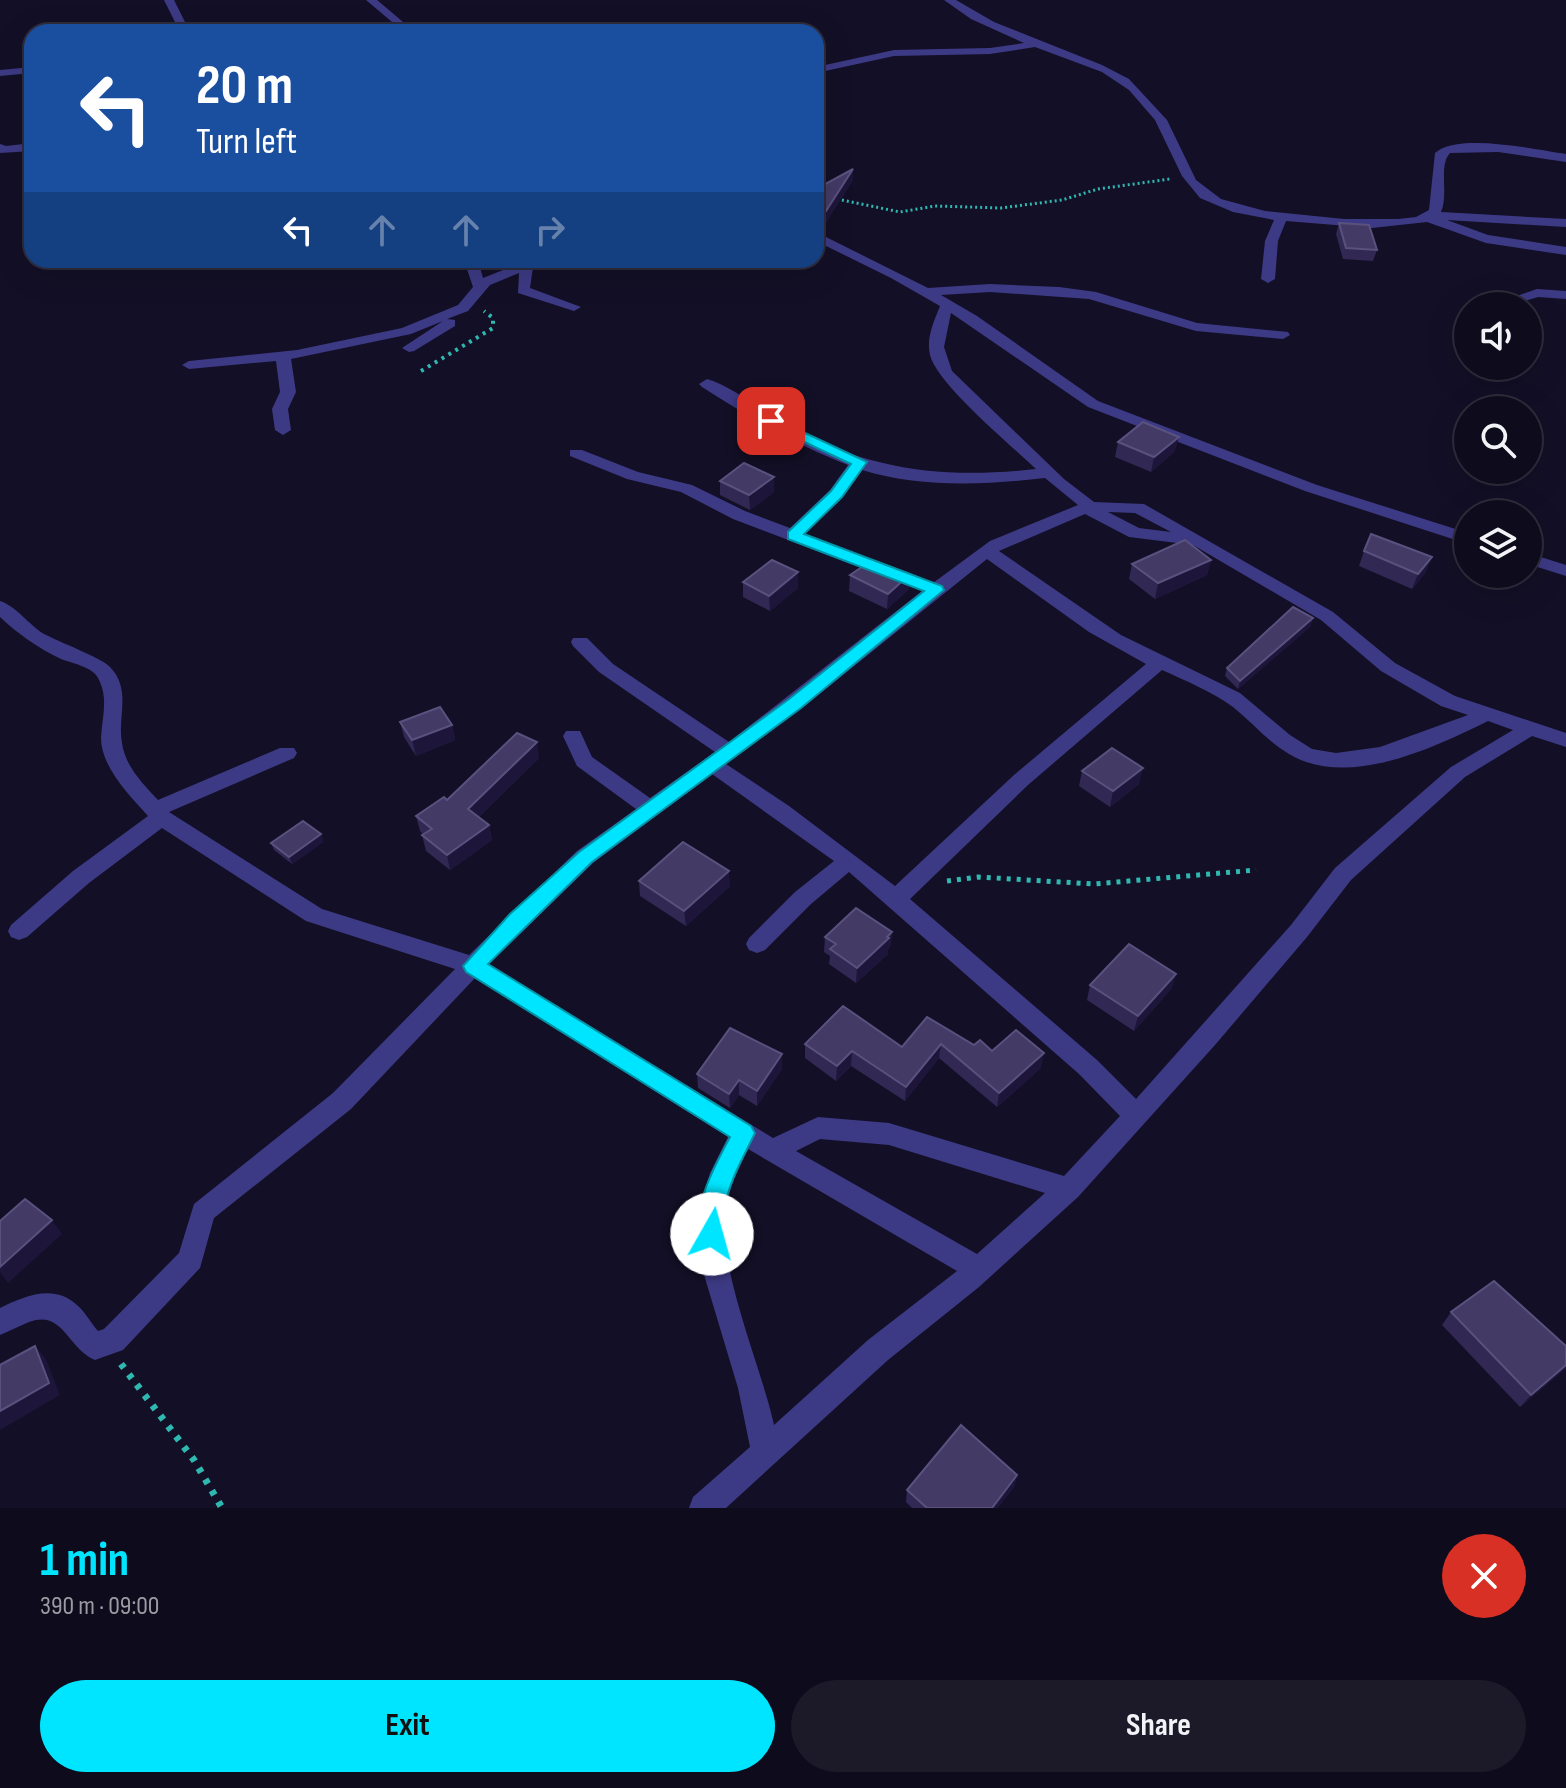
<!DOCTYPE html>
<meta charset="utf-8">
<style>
:root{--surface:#0e0b1c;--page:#1c1929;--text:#f1f3f6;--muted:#9b9ba3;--line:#2e2b3b;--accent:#00e5ff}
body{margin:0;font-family:"Sofia Sans Condensed",sans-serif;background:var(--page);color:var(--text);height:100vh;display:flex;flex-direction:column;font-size:30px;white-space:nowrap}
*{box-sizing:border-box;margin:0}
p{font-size:26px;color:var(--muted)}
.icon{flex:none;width:44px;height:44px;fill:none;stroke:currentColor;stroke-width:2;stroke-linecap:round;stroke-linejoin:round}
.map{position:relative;height:1508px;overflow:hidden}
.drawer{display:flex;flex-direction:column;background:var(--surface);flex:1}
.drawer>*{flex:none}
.guide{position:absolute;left:24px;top:24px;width:800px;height:244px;border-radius:24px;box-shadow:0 8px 32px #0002,0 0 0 2px var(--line);background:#1a4fa0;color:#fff;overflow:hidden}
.fabs{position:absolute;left:1454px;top:292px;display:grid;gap:16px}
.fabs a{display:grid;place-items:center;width:88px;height:88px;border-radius:50%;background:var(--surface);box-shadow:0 8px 32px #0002,0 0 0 2px var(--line);font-size:40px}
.pin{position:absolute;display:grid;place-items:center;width:68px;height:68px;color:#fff;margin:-34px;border-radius:16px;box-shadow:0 4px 12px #0006}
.me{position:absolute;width:88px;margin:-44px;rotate:7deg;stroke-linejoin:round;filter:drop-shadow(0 0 6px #0008)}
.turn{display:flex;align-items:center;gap:28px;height:168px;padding:0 40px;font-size:36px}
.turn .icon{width:104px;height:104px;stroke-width:2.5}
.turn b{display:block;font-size:56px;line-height:68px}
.lanes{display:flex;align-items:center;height:76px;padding:0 40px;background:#0003;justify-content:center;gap:40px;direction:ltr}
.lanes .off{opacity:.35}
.round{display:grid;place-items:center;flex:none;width:84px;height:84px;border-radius:42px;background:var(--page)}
.headline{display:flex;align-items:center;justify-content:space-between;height:136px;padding:0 40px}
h1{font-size:48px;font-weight:700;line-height:60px;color:var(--accent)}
.button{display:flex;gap:16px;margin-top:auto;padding:16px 40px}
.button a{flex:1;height:92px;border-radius:48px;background:var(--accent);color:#111;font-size:32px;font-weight:700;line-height:92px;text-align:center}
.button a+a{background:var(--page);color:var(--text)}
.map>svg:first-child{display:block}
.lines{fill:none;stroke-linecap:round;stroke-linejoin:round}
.path-far3{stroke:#2fb8b0;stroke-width:3;stroke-dasharray:2 3;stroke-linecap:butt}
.path-far2{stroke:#2fb8b0;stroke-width:4;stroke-dasharray:3 5;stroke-linecap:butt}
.path-far1{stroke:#2fb8b0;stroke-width:5;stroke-dasharray:4 6;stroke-linecap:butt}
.path{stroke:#2fb8b0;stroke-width:7;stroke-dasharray:5 8;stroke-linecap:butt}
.street{fill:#3d3a85;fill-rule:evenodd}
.wall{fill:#312854}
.shaded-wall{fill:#1d163a}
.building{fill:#433a66;stroke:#5a527e;stroke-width:2}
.route{fill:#00e5ff;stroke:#0095a6;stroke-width:2}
</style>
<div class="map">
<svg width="1566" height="1508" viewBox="0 0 1566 1508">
<rect width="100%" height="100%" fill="#130f26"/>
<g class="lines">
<polyline class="path-far3" points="837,199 900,212 935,206 1001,208 1062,200 1098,189 1170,179"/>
<polyline class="path-far2" points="421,371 493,328 493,318 484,311"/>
<polyline class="path-far1" points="947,881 978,877 1094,884 1256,870"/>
<polyline class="path" points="121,1364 194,1460 222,1508"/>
<g class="street">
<polygon points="164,0 174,0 190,32 180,32"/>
<polygon points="366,0 377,0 415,32 404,32"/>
<path d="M944,0h12l38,22 108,43 27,14 38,41 29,60 25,19 44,12 79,8h54l18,-2 13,-7 6,-57c23,-21 101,-3 131,1v8l-68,-10 -48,1c-12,13 -1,41 -9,59l125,7v8l-119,-7 41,15 78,12v8l-80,-12 -59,-21 -55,6 -86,-7 -8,20 -3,38 -7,4 -7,-4 4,-38 9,-21 -41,-8 -33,-14 -18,-22 -27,-56 -26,-30 -27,-18 -67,-25 -45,7 -96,2 -78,17v-6l78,-17 96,-2 34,-5 -53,-24z"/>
<polygon points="32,67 32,73 0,76 0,70"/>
<polygon points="32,143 32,151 0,153 0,144 6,146"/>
<path d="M816,232l112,56 62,-4 69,3 37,5 101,31 91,9 2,3 -7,4 -87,-8 -107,-32 -99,-7 -49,3 36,21 121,85 219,84 151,48v11l-163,-53 -217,-84 -137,-94 -7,34 8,24 112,108 30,23 50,2 189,108 62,51 60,33 111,37v14l-34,-11 -67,41 -114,103 -44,57 -92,108 -137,152 -99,90 -91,73 -162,148h-37l4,-11 57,-50 -12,-59 -39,-130v-48l11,-37 18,-36 -253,-159 -124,131 -137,109 -14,50 -77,82 -28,10c-27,-11 -32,-51 -66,-38 -10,4 -19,9 -29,13v-27c25,-12 54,-25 78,-2 8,7 13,17 20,25l6,-2 75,-76 15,-49 139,-111 122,-124 -149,-48 -144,-93 -73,55 -62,54 -8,3 -8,-3 -3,-6 3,-6 62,-54 75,-55c-18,-20 -47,-49 -47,-78 1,-21 8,-40 -3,-60 -5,-11 -27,-15 -37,-19 -23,-11 -43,-25 -61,-42v-16c16,5 29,24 44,33 15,8 58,24 66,33 22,23 7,50 12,76 3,23 21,41 36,57l122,-52h14l3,5 -3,5 -125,54 153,97 147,46 108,-104 59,-42 -59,-43 -14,-30 3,-5h14l12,26 58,41 65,-46 -116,-80 -26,-26 -2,-4 2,-4h14l26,26 116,78 193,-151 -189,-72 -52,-27 -54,-13 -57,-23v-6h12l56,22 54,13 53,26 45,17 40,-38 18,-25c-52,-20 -99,-48 -146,-78l-3,-3 8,-5c27,8 60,35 85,49 81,43 153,51 244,41 -25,-24 -99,-85 -106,-114 -4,-17 4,-34 10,-49l-49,-28 -75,-37zM862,470c59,18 122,15 183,8l33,27 -88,36 -57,42 -129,-49 38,-36zM1108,512l27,1 36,19 -32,-4zM1085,514l44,23 64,8 128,75 60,51 60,35 27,9 -88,32 -44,6 -24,-4 -22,-14 -50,-42 -119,-58 -122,-84zM987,559l102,73 57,32 -132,111 -119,111 -106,-80 -63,-42 76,-56zM1162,670c24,11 49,21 71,37 19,15 35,35 56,47 59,35 144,-6 199,-33l25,9 -62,37 -116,101 -44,57 -155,174 -39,-39 -187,-161 118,-114zM712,774l122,87 -39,31 -46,46 -3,6 3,6 8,3 8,-3 46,-46 38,-32 230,202 41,42 -56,60 -175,-53 -71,-6 -45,21 -284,-174 104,-101zM820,1139l69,6 156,48 -68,61 -181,-103zM748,1149l209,122 -89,69 -94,85c-13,-60 -59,-162 -48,-218 4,-20 12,-39 22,-58z"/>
<polygon points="464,260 478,260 483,278 528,260 547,260 533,267 530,288 581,307 574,311 518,293 519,273 490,285 468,311 447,319 455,320 455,326 414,351 409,352 402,348 443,321 411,334 291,359 296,392 288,409 291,430 283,435 275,430 272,409 280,392 276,361 189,369 182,365 189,361 297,350 402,328 458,305 473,287"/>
<polygon points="1537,289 1566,291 1566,299 1538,297 1508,306 1500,302"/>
<polygon points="1528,553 1566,565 1566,576 1528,564"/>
</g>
</g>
<g class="wall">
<polygon points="853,169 853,180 826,222 816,218 816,189"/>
<polygon points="1339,223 1377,250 1373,261 1343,259 1336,234"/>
<polygon points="1118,442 1175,451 1151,472 1115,457"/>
<polygon points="774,477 774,492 750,510 720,495 720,481"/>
<polygon points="1364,551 1426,572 1412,589 1359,566"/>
<polygon points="1211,560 1207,575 1155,599 1129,579 1132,564"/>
<polygon points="798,572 798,588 770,611 743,597 743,582"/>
<polygon points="850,575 909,589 887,609 849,591"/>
<polygon points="1311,626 1238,689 1225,676 1227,668"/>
<polygon points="400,722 452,725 455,740 416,756 404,737"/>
<polygon points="539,758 479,817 489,825 492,840 450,870 426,851 422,835 423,834 420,831 416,816"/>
<polygon points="1082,771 1139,784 1110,807 1079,786"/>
<polygon points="321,834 323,842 292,864 274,850 271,843"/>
<polygon points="639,881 730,886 686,926 640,896"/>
<polygon points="892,932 890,947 888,949 888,954 856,983 829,964 830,956 824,952 825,937"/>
<polygon points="1176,974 1171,989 1134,1031 1087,1000 1090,985"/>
<polygon points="927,1017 974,1045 1041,1068 997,1107 939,1058 905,1101 851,1066 836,1081 805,1058 805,1044 902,1047"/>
<polygon points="782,1069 757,1106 739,1095 730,1108 698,1088 697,1074"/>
<polygon points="1451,1312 1566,1368 1520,1407 1442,1325"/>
<polygon points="1017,1475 1014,1487 997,1508 912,1508 906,1502 907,1490"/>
</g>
<g class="shaded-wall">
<polygon points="853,169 853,180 826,222 826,211"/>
<polygon points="1179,437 1175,451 1151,472 1154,457"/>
<polygon points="774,477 774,492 750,510 749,495"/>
<polygon points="1432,557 1426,572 1412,589 1418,574"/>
<polygon points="1211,560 1207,575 1155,599 1158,583"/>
<polygon points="798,572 798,588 770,611 769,596"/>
<polygon points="910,574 909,589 887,609 888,594"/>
<polygon points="1313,618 1311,626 1238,689 1240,681"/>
<polygon points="452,725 455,740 416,756 412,740"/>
<polygon points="537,742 539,758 472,824 468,809"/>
<polygon points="1143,768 1139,784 1110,807 1113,791"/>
<polygon points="489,825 492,840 450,870 447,855"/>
<polygon points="321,834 323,842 292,864 289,857"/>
<polygon points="729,871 730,886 686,926 684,911"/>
<polygon points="892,932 890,947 888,949 888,954 856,983 857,968"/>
<polygon points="1176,974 1171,989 1134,1031 1138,1016"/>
<polygon points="941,1044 939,1058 905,1101 906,1087"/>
<polygon points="852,1051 851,1066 836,1081 837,1066"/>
<polygon points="1044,1053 1041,1068 997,1107 999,1093"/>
<polygon points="782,1054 782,1069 757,1106 757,1091"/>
<polygon points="739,1080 739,1095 730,1108 729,1094"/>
<polygon points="52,1220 62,1234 8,1283 0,1272 0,1267"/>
<polygon points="35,1346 46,1359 60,1395 0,1430 0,1411"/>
<polygon points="1566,1365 1566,1368 1520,1407 1531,1395"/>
<polygon points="1017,1475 1014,1487 997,1508 992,1508"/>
</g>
<g class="building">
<polygon points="853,169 826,211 816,207 816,189"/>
<polygon points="1339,223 1369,225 1377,250 1346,248"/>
<polygon points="1143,422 1179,437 1154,457 1118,442"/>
<polygon points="744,463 774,477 749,495 720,481"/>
<polygon points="1371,534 1432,557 1418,574 1364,551"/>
<polygon points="1185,540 1211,560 1158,583 1132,564"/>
<polygon points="772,560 798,572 769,596 743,582"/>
<polygon points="872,560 910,574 888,594 850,575"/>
<polygon points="1293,607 1313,618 1240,681 1227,668"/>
<polygon points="440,707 452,725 412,740 400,722"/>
<polygon points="517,733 537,742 468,809 489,825 447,855 422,835 432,829 416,816 444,797 447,800"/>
<polygon points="1112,748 1143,768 1113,791 1082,771"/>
<polygon points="303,821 321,834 289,857 271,843"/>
<polygon points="683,842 729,871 684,911 639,881"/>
<polygon points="856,908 892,932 887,937 889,938 857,968 830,949 836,944 825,937"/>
<polygon points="1129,944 1176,974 1138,1016 1090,985"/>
<polygon points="843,1006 902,1047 927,1017 974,1045 980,1040 992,1051 1016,1030 1044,1053 999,1093 941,1044 906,1087 852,1051 837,1066 805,1044"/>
<polygon points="730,1028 782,1054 757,1091 739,1080 729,1094 697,1074"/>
<polygon points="25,1199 52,1220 0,1267 0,1221"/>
<polygon points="1494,1281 1566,1346 1566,1365 1531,1395 1451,1312"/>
<polygon points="35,1346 49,1383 0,1411 0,1365"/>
<polygon points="961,1425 1017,1475 992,1508 927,1508 907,1490"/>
</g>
<path class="route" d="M771,417l96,45 -25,35 -38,37 138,52 2,4 -143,118 -209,154 -104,102 263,162 4,7c-12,25 -27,50 -31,78 -1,11 1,21 -4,31l-8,4 -9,-4c-14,-32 12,-76 27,-105l-264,-165 -3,-6 47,-52 69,-62 210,-153 135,-108 -136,-52v-7l43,-41 20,-27 -85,-40v-6z"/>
</svg>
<div class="fabs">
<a><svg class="icon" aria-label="sound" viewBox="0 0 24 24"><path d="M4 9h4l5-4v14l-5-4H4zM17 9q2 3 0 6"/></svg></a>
<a><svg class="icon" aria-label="search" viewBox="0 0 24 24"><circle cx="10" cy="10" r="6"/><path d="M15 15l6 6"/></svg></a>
<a><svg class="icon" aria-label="layers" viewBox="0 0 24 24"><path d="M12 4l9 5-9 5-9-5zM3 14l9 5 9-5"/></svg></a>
</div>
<div class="pin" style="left:771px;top:421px;background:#d93025"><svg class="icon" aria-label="arrive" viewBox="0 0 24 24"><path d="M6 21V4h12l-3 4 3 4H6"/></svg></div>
<svg class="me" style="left:712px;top:1234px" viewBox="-20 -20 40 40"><circle r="19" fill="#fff"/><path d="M0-13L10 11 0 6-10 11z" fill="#00e5ff"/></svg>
<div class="guide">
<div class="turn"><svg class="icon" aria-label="left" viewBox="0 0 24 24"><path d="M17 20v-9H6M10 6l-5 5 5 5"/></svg><div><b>20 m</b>Turn left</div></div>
<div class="lanes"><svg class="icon" aria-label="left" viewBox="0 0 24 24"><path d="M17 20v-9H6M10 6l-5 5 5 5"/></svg><svg class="icon off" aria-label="ahead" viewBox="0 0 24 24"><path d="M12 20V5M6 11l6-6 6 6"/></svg><svg class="icon off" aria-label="ahead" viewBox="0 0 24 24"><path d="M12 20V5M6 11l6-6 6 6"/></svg><svg class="icon off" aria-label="right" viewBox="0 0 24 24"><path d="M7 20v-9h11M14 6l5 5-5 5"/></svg></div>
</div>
</div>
<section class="drawer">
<div class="headline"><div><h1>1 min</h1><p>390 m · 09:00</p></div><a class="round" style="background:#d93025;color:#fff"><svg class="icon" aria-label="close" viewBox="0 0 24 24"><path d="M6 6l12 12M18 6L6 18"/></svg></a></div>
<div class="button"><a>Exit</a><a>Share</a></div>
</section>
